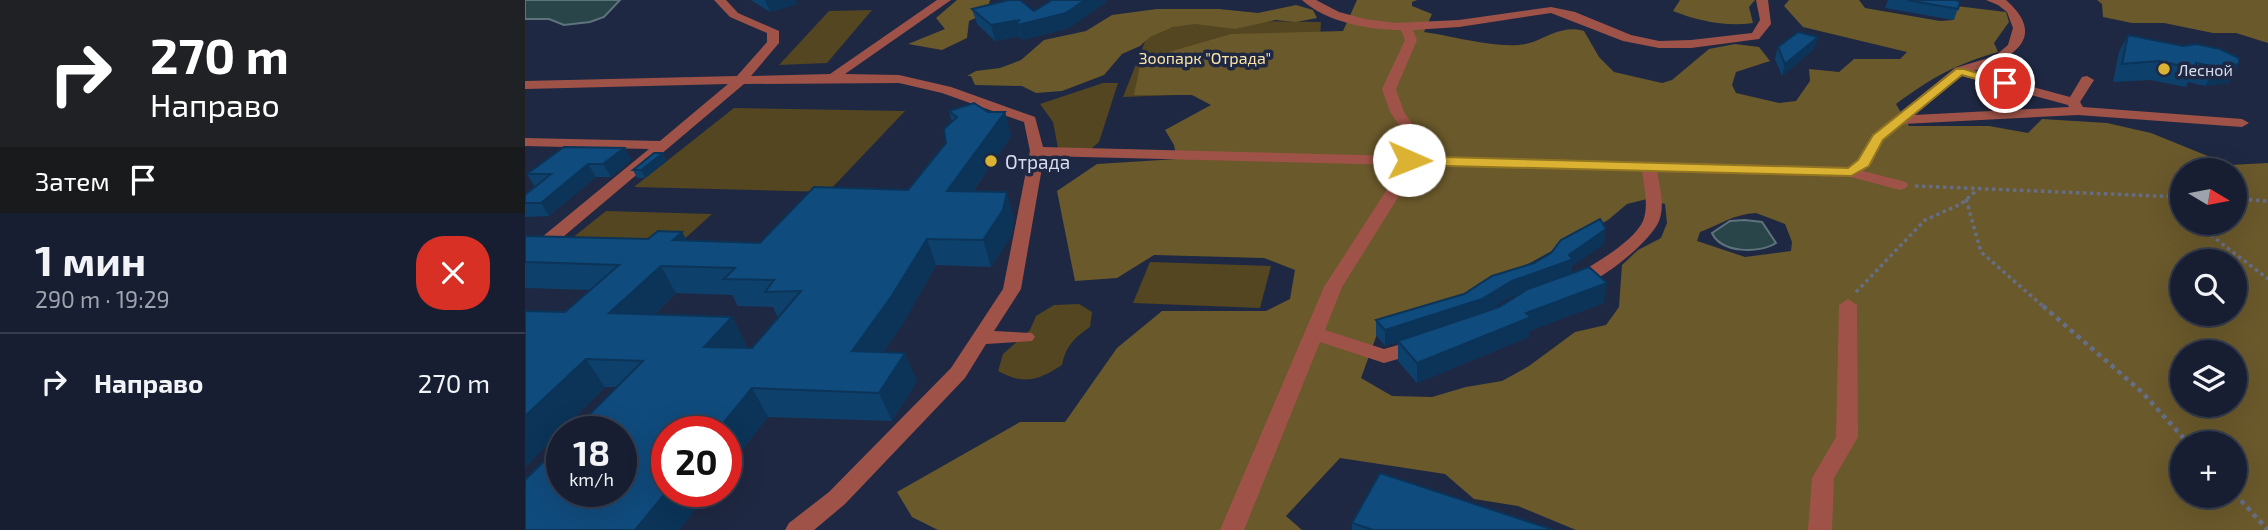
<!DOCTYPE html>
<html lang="ru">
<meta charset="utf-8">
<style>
:root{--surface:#171e32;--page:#242b3e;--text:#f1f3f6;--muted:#9ea2ac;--line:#363c4d}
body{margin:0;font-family:"Exo 2",sans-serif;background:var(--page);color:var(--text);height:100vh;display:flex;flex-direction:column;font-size:26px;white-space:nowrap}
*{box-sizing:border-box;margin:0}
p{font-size:23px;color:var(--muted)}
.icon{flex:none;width:38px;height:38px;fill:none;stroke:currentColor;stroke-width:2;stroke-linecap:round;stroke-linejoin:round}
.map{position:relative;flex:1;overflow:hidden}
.side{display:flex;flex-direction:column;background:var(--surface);width:525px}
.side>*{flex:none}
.hud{background:#202124;color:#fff;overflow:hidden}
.needle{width:46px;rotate:100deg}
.fabs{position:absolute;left:1645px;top:158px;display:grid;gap:14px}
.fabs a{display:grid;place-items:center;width:77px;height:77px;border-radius:50%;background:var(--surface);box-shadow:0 7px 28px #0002,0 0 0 2px var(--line);font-size:35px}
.speed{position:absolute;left:21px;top:416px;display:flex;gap:14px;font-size:35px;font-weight:700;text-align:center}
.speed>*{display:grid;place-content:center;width:91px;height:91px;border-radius:50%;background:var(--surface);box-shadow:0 7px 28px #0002,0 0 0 2px var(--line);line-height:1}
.speed small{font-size:18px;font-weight:400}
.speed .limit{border:10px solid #d22;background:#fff;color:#111}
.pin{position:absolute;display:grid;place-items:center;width:60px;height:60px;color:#fff;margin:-30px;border:4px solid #fff;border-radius:50%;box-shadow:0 2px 7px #0007}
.me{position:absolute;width:77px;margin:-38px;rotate:91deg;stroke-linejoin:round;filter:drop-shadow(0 0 5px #0008)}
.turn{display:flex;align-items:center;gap:24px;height:147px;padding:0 35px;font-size:32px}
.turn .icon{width:91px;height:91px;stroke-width:2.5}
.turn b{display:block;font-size:49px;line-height:60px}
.then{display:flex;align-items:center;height:66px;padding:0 35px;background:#0003;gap:14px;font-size:26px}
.round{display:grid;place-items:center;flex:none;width:74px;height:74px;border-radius:28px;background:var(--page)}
.head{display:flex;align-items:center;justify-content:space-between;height:119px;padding:0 35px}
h1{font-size:42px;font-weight:700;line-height:52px}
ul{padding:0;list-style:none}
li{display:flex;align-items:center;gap:21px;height:98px;padding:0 35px;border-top:2px solid var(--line)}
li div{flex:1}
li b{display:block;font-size:26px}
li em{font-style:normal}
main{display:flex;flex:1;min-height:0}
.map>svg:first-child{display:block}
.green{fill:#534620}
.forest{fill:#6a592b;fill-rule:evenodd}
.water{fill:#2a454a;stroke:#5e737c;stroke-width:2}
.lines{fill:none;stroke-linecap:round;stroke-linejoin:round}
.path-far1{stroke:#666e85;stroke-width:3.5;stroke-dasharray:3.5 3.5;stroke-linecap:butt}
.path{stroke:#666e85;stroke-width:4.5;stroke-dasharray:4.5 4.5;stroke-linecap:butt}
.minor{fill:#9f5348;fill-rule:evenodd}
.wall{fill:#0e406c;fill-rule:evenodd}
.shaded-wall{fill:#0b3458}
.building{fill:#104b7d;stroke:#0b3458;stroke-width:2;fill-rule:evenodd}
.route{fill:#dcb233;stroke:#8f7421;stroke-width:2}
.poi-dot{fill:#dcb233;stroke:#1f2842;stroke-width:2.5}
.labels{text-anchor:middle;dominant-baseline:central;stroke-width:7;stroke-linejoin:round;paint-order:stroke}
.far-park-label{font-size:16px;fill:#fae3a7;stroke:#1f2842}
.far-poi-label{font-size:16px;fill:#d7ddef;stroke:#1f2842;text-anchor:start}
.poi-label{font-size:19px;fill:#d7ddef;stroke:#1f2842;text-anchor:start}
</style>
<main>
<section class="side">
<div class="hud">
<div class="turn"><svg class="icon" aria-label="right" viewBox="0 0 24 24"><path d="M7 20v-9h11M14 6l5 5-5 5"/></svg><div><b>270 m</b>Направо</div></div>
<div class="then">Затем<svg class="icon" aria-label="arrive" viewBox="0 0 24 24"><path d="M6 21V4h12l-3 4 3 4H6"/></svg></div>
</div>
<div class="head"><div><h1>1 мин</h1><p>290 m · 19:29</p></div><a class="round" style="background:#d93025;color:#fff"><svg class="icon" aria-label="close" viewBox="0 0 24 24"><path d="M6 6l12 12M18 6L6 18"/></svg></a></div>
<ul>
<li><svg class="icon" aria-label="right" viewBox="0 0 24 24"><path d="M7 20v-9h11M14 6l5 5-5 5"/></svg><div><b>Направо</b></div><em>270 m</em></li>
</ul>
</section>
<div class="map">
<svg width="1743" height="530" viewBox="0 0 1743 530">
<rect width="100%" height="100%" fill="#1f2842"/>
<g class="green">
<polygon points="347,10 302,63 254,65 304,11"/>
<polygon points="674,20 796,22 792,90 598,97 623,34"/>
<polygon points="578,83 593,83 574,142 566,149 533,148 528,122 515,104"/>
<polygon points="209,108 380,111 303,192 109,187"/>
<polygon points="81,211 187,214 134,262 21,259"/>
<polygon points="625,262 746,266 735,308 608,303"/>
<path d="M554,304l13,8 -2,15c-16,11 -24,19 -28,38 -25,16 -38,20 -64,6l5,-17 27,-24 6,-14 18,-11z"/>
</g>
<g class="forest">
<polygon points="432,0 465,0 461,13 444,21 442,38 417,50 383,44 420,29 411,18"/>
<path d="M832,0h60l-5,2v4l20,8 -8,18c30,4 82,20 109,10 17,-7 33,-17 51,-11l15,26 15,15 48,11 10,-3 37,-31 26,-5 24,3 11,14 -34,11 -4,13 4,8 43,10 17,-2 14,-20 -1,-12 30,3 15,-13h46l7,-7 -104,-25 -19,-21 5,-6h70l6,8 75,13 13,-1 3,-14 50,6 3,10 -15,21 4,9c-44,13 -65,25 -102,52l13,22h80l39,7 14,-14 65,4 44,10 79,32 38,-2v367h-692l-58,-24 -44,-7 -29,-25 -105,-16 -54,58 16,14h-364l-26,-13 -15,-25 123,-70h45l52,-74 45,-37h104l24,-12 5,-29 -31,-12 -110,-3 -37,23 -42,3 -18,-90 40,-27 80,-5 -3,-14 -9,-15 46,-25 -19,-10h-58l7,-35 90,-26 112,-3zM1657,170h53v52h-53zM1122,199l18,5 2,19 -6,15 -23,12 -16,15 -3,42 -13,18 -31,7 -46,34 -27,15 -36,6 -34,10 -40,-1 -31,-18 19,-52 77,-27 53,-25 98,-54 19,-16zM1231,213l29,11 7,18 -1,9 -46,6 -48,-16 3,-9c19,-7 34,-18 56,-19zM1657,261h53v52h-53zM1657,352h53v52h-53zM1657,443h53v52h-53z"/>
<path d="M1155,0h75l-6,7 4,16c-26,4 -55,-2 -80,-12z"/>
<polygon points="1572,0 1743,0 1743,43 1711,33 1688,33 1639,23 1607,23 1578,17 1577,4"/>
<polygon points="771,5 788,10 792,18 771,22 750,20 710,29 670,24 648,27 625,37 615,46 597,54 579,75 537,91 511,93 497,86 450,85 446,76 442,76 451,71 475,68 496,60 519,40 561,31 587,15 632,9 694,9 733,13"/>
</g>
<g class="water">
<polygon points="0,0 95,0 79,17 65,22 39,25 24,19 0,19"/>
<path d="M1220,220l17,2 14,21c-17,11 -55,10 -64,-10l18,-12z"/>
</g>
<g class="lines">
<g class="path-far1">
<polyline points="1390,186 1657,197"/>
<polyline points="1646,196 1657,209"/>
<polyline points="1441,199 1456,252 1520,308"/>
<polyline points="1710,199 1743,201"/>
<polyline points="1669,222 1743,279"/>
<polyline points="1331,292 1400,220 1436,204 1452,190"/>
</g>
<g class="path">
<polyline points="1518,306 1617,392 1663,443"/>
<polyline points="1710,494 1743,530"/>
</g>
<g class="minor">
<path d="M189,0h12l12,13 41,18v12l-28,33 79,-2 107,-74h14l-106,74 54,1 52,12 84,30 8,30 358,9v-28l-11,-16 -8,-23 23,-49 -4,-10c-32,0 -75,-8 -99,-30h14l23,12 26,7 30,4 64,-3 92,-13 24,5 56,23 28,6 32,-1 61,-7 8,-13 -4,-20h12l3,24 -12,15 -68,9h-32l-36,-7 -72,-28 -92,14 -46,3 4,10 -21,49 8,23 11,16 1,28 432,11 10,-7 14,-25 83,-67 40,-12 13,-11 5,-17 -6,-16 -9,-7 -12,-5h20c43,38 5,59 -32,71l96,26 12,-20 5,-1 7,4 -14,22 3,5 159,12 7,4 -7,4 -164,-12 -175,9 -20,16 -11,23 -9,8 43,11 2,3 -2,3 -6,2 -49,-13 -194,-5c3,15 8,34 2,49 -9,22 -61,62 -84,68l-9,-6 3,-4c20,-12 64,-36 74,-58 6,-15 1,-35 -1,-50l-228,-6 -5,15 -67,107 -17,43 59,19 35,-10 7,2 3,5 -3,5 -42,12 -64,-21 -76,188h-24l104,-243 69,-107 7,-15 -356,-9 -23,133 -27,42 38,2 3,4 -3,4 -46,3 -21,34 -120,126 -31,26h-29l4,-7 40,-31 122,-124 52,-79 27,-138 -6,-29 -82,-29 -43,-10 -155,1 -213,180 -6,1v-14l124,-102 -124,-3v-8l135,3 68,-57 -203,5v-8l212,-5 30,-34v-9l-37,-16zM1437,76l106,29 1,2 -155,8z"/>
<polygon points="1323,299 1332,305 1333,437 1309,478 1307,530 1283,530 1287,478 1311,437 1314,305"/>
</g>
</g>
<g class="wall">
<polygon points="226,0 271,0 272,4 245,12"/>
<polygon points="527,0 580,0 581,2 544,28 497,40 495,36 470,41 452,24 447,9 509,11"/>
<polygon points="1363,0 1431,0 1435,2 1429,20 1360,8"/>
<polygon points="1603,35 1714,64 1704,83 1680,86 1663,82 1661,87 1625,80 1588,82 1594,52"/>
<polygon points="1253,47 1289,49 1257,76 1250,59"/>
<path d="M424,111l56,1 6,24 -38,55 41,27 -3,18 -20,31 -55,-2 -34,60 -19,27 34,29 -25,40 -124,-4 -89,113h-154l92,-143h-12l-80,80v-156l40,1 25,-22 -65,-2v-52l123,3 34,-7 5,8 73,3 148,-53 38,-47 6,-21zM151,293l56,2 6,11 35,1 5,11 -26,30h-8l2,-3 -14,-28 -78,-2z"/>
<polygon points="99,148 106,160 86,177 71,177 24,216 0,217 0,195 10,187 2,174"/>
<polygon points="142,161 120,178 112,178 108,170"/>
<path d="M1079,244l-32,22 -1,7 33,30 -75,28v6l-112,46 -19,-22v-19l-13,4 -9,-11v-15l88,-26 70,-31zM1001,291l-27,16 -13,5 24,-15z"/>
<polygon points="827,523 1029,530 827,530"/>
</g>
<g class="shaded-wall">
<polygon points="240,0 271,0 272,4 245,12"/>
<polygon points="560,0 580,0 581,2 544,28 497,40 492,22 495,36 470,41 466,25 495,20"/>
<polygon points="1293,37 1289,49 1257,76 1260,64"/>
<polygon points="1714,64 1704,83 1680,86 1691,67"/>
<polygon points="480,112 486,136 430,216 422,191"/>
<polygon points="99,148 106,160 86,177 78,164"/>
<polygon points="138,153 142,161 120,178 116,170"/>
<polygon points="63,164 71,177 24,216 16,203"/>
<polygon points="482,192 489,218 486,236 466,267 458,240"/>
<polygon points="1081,229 1079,244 1047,266 1046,274 1044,276 985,297 956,315 860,346 860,330 987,281 1044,255"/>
<polygon points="157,232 171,258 148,240"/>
<polygon points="402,239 411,265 377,325 339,379 327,351"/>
<polygon points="136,266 151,293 102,341 84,313"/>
<polygon points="1082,283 1079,303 1004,331 1004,337 892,383 892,363 1001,313"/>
<polygon points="207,317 221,345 195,375 179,347"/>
<polygon points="380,353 392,381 367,421 354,393"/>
<polygon points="61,359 80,387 0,467 0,416"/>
<polygon points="227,388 243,417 201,470 201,432 191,432"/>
<polygon points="142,492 184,492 154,530 110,530"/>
</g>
<g class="building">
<polygon points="484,0 495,0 509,11 527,0 560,0 541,13 493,25 492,22 495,20 466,25 447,9"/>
<polygon points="1382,0 1431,0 1435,2 1433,9"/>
<polygon points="1273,32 1293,37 1260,64 1253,47"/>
<polygon points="1603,35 1658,46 1671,44 1695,49 1714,58 1714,64 1691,67 1671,63 1671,69 1634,61 1597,64"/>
<path d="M449,103l14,9h17l-58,79 60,1 -4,18 -20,30 -56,-1 -36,58 -39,54 53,2 -26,40 -127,-5 -36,44h-49v59l-32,39h-110v-50l37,-37v49h59v-60h-49l71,-71 -57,-2 -61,57v-105l40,1 54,-47 -94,-3v-26l123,3 10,-8 24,1 -9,8 87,3 54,-56 94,3 38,-47 -2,-14 13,-12 -8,-6zM136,266l74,2 -11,11 50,1 -9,12 36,-1 -49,57 -48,-1 28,-30 -123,-4z"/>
<polygon points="39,147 99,148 78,164 63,164 16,203 0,203 0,195 26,174 2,174"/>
<polygon points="129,153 138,153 116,170 108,170"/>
<polygon points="1075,219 1081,229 1044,255 1048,259 1046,260 987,281 957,299 860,330 851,320 939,294 967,276 1009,263 1026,253 1036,240"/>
<polygon points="1064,267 1082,283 1001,313 1006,317 892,363 873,341 974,307 1003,289"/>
<polygon points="855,473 1029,530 848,530 827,523"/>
</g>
<polygon class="route" points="1431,69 1439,69 1486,83 1480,87 1437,75 1358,140 1344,166 1326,176 884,165 877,160 884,156 1323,168 1333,160 1348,135"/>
<g class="poi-dot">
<circle cx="1639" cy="69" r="7"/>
<circle cx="466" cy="161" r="7"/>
</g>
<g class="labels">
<g class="far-park-label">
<text x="680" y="57">Зоопарк "Отрада"</text>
</g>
<g class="far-poi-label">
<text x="1653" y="69">Лесной</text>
</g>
<g class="poi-label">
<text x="480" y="161">Отрада</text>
</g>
</g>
</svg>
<div class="fabs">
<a><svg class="needle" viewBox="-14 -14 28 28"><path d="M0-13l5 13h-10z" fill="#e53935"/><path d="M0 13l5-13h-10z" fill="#9ea2ac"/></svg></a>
<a><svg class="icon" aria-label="search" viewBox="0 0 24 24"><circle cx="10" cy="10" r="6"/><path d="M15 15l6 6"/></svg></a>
<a><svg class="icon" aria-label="layers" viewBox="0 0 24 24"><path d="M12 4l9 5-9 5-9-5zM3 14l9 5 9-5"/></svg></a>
<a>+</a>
</div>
<div class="speed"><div>18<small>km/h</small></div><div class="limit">20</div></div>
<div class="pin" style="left:1480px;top:83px;background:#d93025"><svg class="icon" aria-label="arrive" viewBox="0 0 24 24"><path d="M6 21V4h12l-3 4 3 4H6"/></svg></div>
<svg class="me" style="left:884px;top:160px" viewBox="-20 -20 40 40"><circle r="19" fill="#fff"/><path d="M0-13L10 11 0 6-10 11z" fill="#dcb233"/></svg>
</div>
</main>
